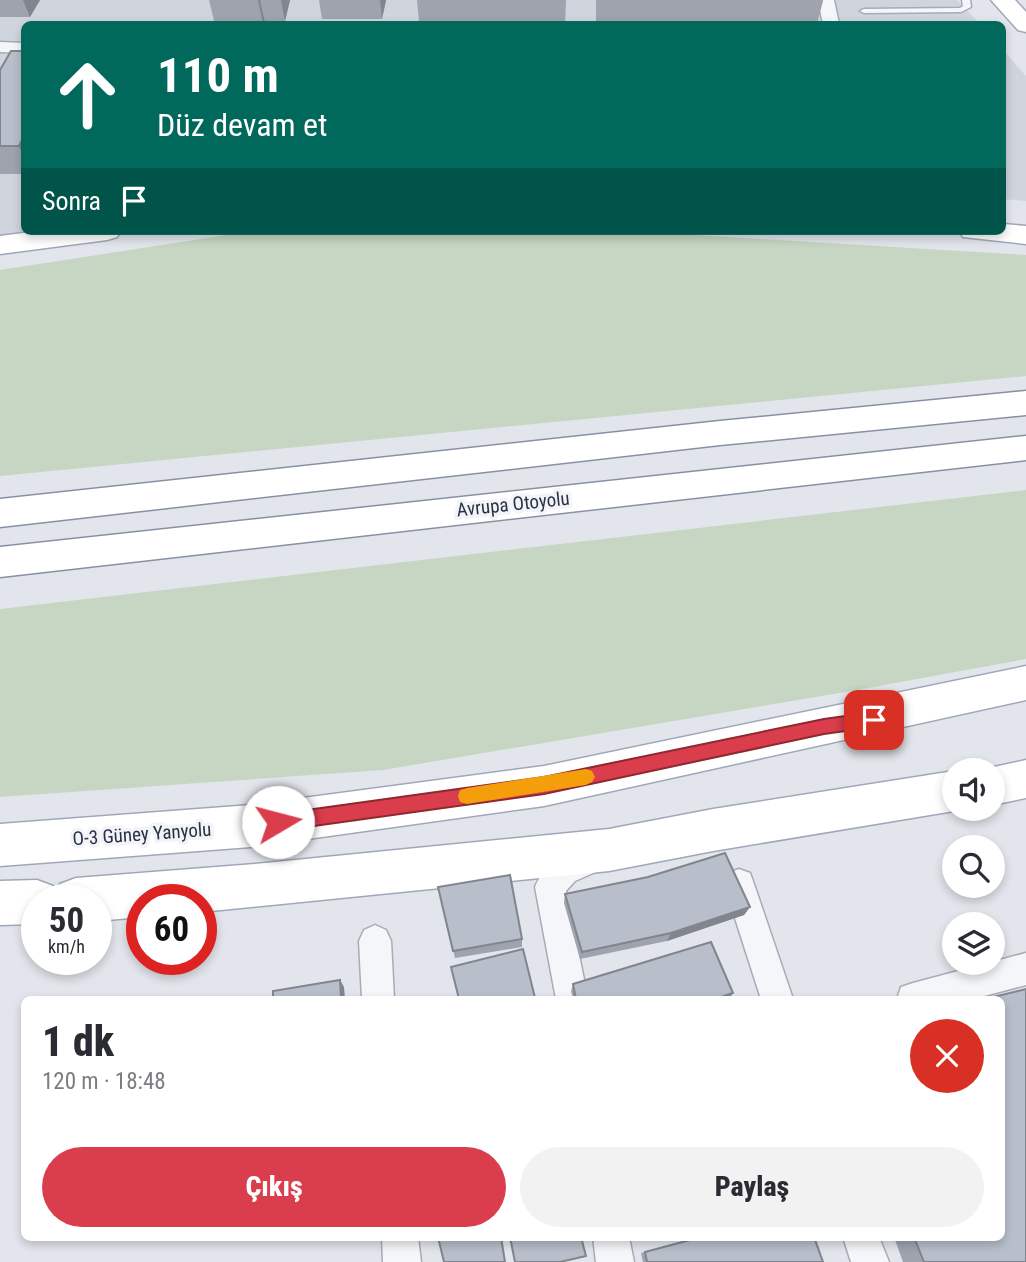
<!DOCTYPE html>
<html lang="tr">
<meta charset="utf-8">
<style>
:root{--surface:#fff;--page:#f2f2f3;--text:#2b2b33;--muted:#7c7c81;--accent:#da3d4c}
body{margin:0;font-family:"Roboto Condensed",sans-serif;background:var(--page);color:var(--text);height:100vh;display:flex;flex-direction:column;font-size:26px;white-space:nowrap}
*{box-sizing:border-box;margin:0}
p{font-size:23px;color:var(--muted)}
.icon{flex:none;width:38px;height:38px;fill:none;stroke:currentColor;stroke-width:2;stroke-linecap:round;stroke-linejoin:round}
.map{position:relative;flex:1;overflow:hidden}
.side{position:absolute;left:21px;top:996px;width:984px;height:245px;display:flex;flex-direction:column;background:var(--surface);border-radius:10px;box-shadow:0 4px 10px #0003}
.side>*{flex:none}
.guide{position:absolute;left:21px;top:21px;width:985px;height:214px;border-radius:10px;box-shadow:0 4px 10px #0003;background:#00695c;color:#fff;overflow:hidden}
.controls{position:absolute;left:942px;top:758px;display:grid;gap:14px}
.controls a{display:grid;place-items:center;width:63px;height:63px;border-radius:50%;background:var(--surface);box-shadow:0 4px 10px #0003;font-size:35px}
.speed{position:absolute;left:21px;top:884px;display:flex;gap:14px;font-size:35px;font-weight:700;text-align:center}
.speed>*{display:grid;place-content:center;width:91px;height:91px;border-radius:50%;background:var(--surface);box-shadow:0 4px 10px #0003;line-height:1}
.speed small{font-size:18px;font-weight:400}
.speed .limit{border:10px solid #d22;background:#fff;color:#111}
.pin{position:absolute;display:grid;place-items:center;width:60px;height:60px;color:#fff;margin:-30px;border-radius:14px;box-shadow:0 4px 10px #0006}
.me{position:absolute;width:77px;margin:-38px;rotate:82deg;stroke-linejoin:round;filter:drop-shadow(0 0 5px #0008)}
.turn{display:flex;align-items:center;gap:24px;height:147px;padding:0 21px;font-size:32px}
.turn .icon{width:91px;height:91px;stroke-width:2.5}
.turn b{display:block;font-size:49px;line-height:60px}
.then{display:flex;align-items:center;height:66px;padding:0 21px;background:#0003;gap:14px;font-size:26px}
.round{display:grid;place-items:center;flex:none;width:74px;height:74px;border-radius:37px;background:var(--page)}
.headline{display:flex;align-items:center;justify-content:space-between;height:119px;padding:0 21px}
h1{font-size:42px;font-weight:800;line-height:52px}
.action{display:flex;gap:14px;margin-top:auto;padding:14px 21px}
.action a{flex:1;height:80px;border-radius:42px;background:var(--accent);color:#fff;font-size:28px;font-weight:800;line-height:80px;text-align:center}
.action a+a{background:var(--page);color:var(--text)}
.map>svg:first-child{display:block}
.built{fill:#cfd4dd}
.green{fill:#c6d6c2}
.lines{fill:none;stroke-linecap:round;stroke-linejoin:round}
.service-casing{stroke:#a6abb6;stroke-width:3}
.minor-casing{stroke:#a6abb6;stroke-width:3}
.primary-casing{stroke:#a0a8b8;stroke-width:3}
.motorway-casing{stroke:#8891a3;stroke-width:3}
.service{fill:#f5f6f9;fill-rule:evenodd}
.minor{fill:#f5f6f9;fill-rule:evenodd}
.primary{fill:#fff;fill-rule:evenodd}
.motorway{fill:#fff;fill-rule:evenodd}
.wall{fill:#9ea3ae}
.shaded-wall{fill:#81858d}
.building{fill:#b8beca;stroke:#81858d;stroke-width:2}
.route{fill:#da3d4c;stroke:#8e2831;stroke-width:2}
.slow{fill:#f59e0b}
.labels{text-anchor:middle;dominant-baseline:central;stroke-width:7;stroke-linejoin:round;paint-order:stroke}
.street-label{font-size:19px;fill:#283145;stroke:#f2f4f8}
</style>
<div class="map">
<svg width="1026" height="1262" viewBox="0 0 1026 1262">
<rect width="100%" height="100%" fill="#e2e5eb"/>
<g class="built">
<polygon points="0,0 957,0 980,24 24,24 24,231 42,231 0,236"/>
<polygon points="1003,50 1026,76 1026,201 1003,199"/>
</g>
<g class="green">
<polygon points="253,231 628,231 1026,255 1026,376 0,476 0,270"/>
<polygon points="1026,490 1026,659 857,690 383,770 0,797 0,609"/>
</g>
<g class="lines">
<defs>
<polygon id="service" points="962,0 970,0 971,7 961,12 864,13 860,11 864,9 960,8 963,6"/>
<g id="minor">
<polygon points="818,0 834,0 839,24 823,24"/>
<polygon points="0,42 24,43 24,53 0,52"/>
<path d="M589,845l11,5 4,10 -4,10 -25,11 -9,10 22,108h-32l-21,-112c10,-25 30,-32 54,-42z"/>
<polygon points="739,869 750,873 754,884 793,999 761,999 724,884 728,873"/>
<polygon points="375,925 386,930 391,941 394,999 362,999 359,941 364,930"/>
<polygon points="1026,953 1026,985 973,999 897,999 901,987 913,983"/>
<polygon points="382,1237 418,1237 421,1262 383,1262"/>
<polygon points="593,1237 629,1237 634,1262 596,1262"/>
<polygon points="843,1237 879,1237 889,1262 851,1262"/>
</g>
<g id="primary">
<polygon points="991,0 1015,0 1026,12 1026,32 1018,30"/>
<polygon points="1003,224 1026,226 1026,244 963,237 959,231 1003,231"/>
<polygon points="39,231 121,231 117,237 107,240 0,254 0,236"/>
<polygon points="1026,666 1026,700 544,806 251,847 0,866 0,824 251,805 544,766"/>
<polygon points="1026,760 1026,798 992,805 992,770 980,770"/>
<polygon points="954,771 954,808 960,808 954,811 713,851 609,871 201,912 201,900 142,900 142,917 96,921 96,900 37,900 37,924 0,925 0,881 37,880 53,886 56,893 60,884 76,878 255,864 609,829 713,809"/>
</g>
<g id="motorway">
<polygon points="1026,391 1026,415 720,445 0,527 0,499 720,421"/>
<polygon points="1026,436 1026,460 0,577 0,547"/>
</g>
</defs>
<use href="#service" class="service-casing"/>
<use href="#minor" class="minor-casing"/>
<use href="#primary" class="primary-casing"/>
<use href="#motorway" class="motorway-casing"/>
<use href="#service" class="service"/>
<use href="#minor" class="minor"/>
<use href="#primary" class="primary"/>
<use href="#motorway" class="motorway"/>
</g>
<g class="wall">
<polygon points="0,0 40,0 30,17 0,17"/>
<polygon points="209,0 290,0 285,21 265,23 264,24 230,24 229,22 214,21"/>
<polygon points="319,0 386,0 382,19 322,19"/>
<polygon points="417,0 566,0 565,24 419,22"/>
<polygon points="596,0 823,0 823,1 817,24 672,24 596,23"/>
<polygon points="24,51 24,174 0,174 0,70"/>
<polygon points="438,887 522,939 522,947 455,958"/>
<polygon points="565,894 750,907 744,915 667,941 580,959 564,903"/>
<polygon points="573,984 729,999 573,999 571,991"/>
<polygon points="699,1237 823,1262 643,1262 641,1253"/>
<polygon points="894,1237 1001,1237 1026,1262 903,1262"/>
</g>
<g class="shaded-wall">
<polygon points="23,0 40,0 30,17"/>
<polygon points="258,0 260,0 265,23 264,24 263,24"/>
<polygon points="281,0 290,0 285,21"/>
<polygon points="380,0 386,0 382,19"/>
<polygon points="24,136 24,158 19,146"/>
<polygon points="750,907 744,915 667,941 671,933"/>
<polygon points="340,980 344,987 345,999 341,999"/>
<polygon points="733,993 729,999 715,999"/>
</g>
<g class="building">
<polygon points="11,51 24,51 24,136 19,146 0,146 0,70"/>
<polygon points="725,853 750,907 671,933 582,952 565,894 648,877"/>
<polygon points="510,875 522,939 453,951 438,887"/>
<polygon points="711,942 733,993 715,999 576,999 573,984"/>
<polygon points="523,949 535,998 531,999 459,999 451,967"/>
<polygon points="340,980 341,999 273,999 273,991"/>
<polygon points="1026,989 1026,1262 924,1262 914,1237 1001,1237 1001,999 985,999"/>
<polygon points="438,1237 501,1237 505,1262 444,1262"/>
<polygon points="510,1237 581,1237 586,1256 560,1262 515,1262"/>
<polygon points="701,1237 814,1237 823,1262 647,1262 645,1252"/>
</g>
<polygon class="route" points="874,712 880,715 883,720 880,725 874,727 824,734 544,794 278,831 271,828 269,822 271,817 278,814 544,777 824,719"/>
<polygon class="slow" points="586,769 592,771 595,777 592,782 586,785 467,804 460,802 458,796 460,790 467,788"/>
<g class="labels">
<g class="street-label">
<text transform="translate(513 504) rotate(-6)">Avrupa Otoyolu</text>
<text transform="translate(142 834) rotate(-4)">O-3 Güney Yanyolu</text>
</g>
</g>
</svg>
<div class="controls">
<a><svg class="icon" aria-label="sound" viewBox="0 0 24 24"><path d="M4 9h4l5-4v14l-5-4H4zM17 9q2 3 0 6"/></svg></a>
<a><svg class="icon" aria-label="search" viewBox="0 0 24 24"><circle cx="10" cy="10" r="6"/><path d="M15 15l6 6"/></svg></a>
<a><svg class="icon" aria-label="layers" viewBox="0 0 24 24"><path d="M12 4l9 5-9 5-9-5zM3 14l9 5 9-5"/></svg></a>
</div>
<div class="speed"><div>50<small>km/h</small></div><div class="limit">60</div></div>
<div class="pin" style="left:874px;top:720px;background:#d93025"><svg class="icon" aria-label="arrive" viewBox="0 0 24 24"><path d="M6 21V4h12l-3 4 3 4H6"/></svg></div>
<svg class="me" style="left:278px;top:822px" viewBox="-20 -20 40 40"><circle r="19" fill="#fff"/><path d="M0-13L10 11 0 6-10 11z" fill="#da3d4c"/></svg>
<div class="guide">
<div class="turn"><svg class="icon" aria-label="ahead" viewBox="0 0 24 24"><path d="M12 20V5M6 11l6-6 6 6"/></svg><div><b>110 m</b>Düz devam et</div></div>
<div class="then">Sonra<svg class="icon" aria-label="arrive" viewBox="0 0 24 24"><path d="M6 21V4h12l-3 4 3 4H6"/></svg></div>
</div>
<section class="side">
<div class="headline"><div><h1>1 dk</h1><p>120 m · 18:48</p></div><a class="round" style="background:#d93025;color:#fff"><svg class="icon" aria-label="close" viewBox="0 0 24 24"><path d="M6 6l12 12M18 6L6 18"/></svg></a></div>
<div class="action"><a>Çıkış</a><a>Paylaş</a></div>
</section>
</div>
